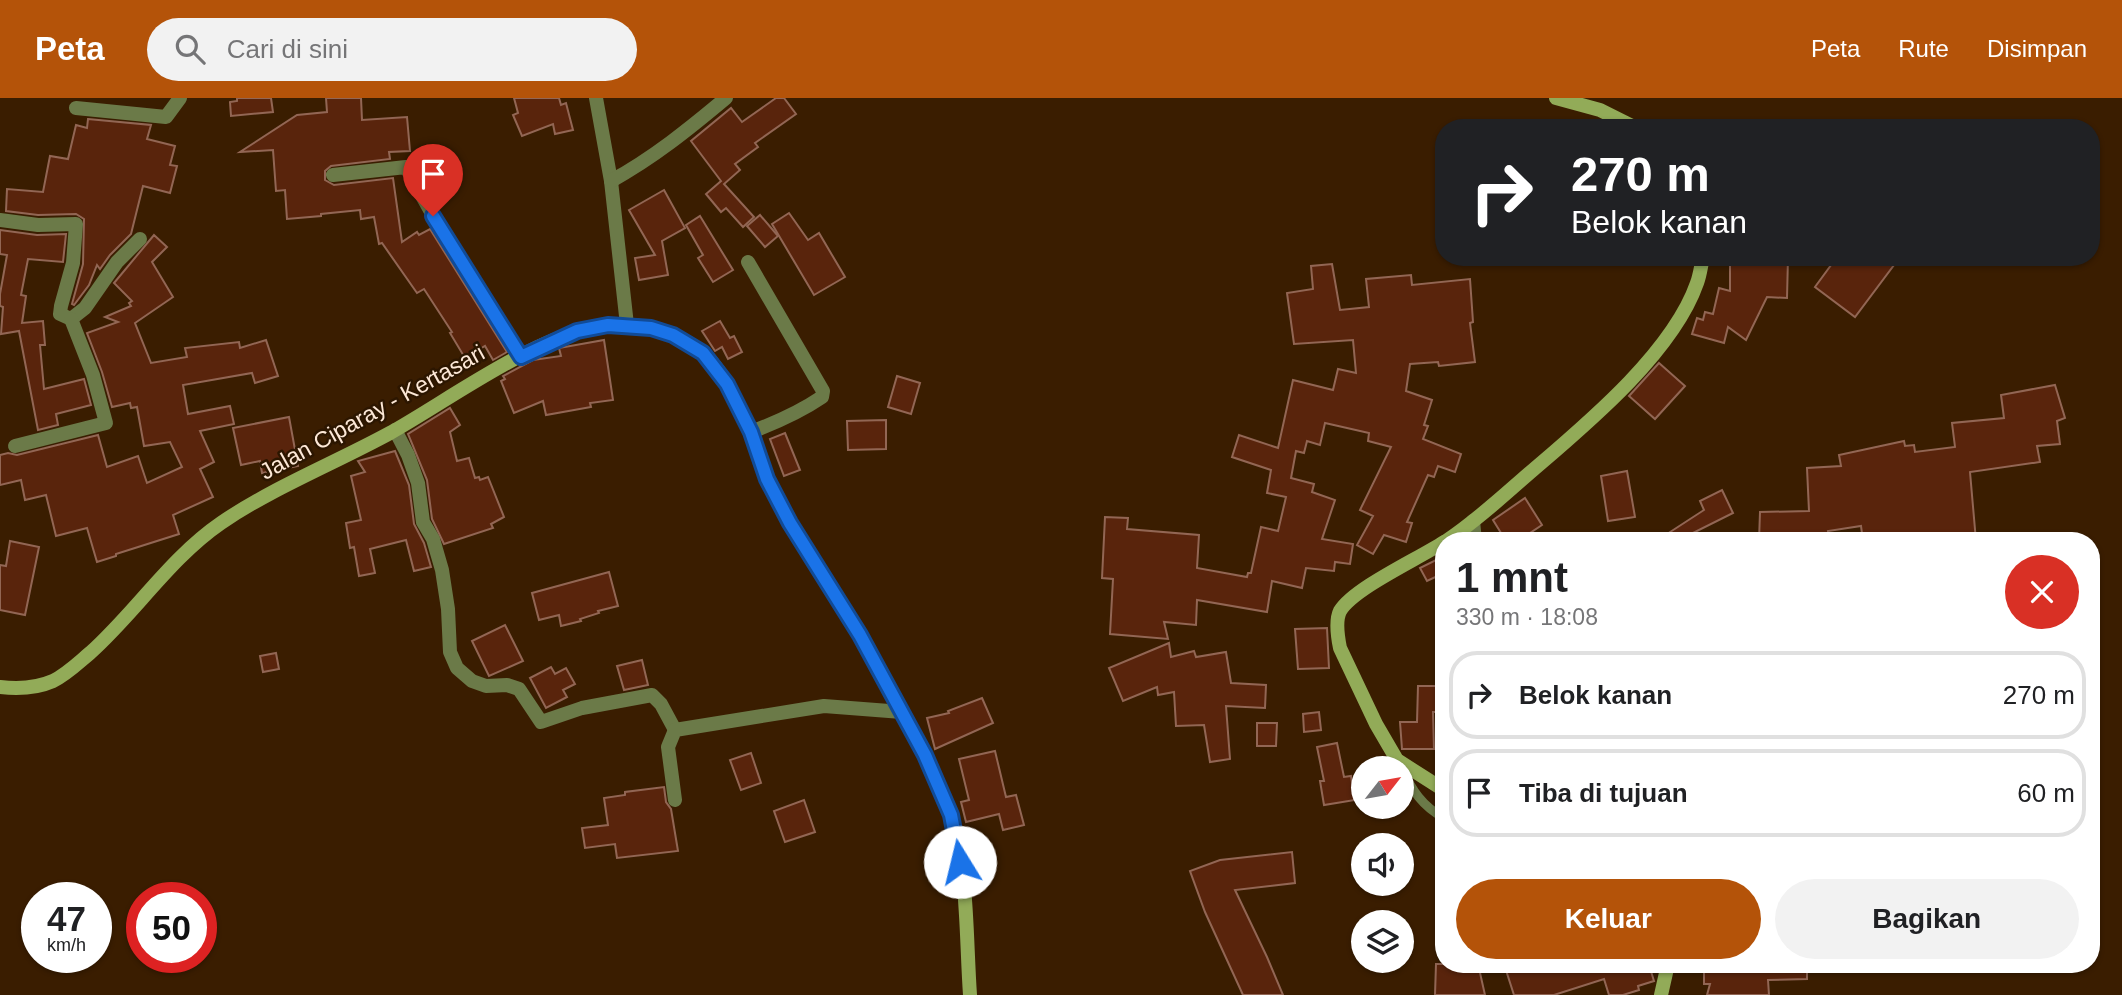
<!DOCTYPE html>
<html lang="id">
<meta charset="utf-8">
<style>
:root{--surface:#fff;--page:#f2f2f2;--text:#202124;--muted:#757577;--line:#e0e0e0;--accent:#b45309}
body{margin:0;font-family:Arial,sans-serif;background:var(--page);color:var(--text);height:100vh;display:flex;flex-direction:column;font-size:26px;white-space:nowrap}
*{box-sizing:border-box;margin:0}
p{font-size:23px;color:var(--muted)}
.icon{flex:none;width:38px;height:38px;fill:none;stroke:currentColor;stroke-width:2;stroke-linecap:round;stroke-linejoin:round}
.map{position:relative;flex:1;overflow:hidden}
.sheet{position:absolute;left:1435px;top:434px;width:665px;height:441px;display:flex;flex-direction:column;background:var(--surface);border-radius:28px;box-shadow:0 2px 5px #0004}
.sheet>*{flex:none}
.guide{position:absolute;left:1435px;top:21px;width:665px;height:147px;border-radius:28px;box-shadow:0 2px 5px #0004;background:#202124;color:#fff;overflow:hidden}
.needle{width:46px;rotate:59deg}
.fabs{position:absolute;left:1351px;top:658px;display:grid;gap:14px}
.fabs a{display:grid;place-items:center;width:63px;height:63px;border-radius:50%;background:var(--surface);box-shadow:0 2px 5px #0004;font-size:35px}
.speed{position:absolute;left:21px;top:784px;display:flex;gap:14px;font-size:35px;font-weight:700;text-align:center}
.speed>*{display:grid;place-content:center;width:91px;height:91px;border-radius:50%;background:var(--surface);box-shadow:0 2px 5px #0004;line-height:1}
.speed small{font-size:18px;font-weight:400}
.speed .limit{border:10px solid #d22;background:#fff;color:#111}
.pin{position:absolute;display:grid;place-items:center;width:60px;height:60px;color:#fff;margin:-72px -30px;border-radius:50% 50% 50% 0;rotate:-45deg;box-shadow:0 0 7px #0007}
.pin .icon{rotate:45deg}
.me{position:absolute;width:77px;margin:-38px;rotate:351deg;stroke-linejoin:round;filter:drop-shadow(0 0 5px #0008)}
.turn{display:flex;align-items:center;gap:24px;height:147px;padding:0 21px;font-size:32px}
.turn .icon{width:91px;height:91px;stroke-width:2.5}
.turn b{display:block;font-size:49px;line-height:60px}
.round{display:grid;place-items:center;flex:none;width:74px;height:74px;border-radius:37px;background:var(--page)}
.overview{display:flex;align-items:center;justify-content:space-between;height:119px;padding:0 21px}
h1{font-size:42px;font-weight:700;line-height:52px}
.action{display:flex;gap:14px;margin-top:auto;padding:14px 21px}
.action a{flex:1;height:80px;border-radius:42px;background:var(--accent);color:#fff;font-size:28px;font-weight:700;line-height:80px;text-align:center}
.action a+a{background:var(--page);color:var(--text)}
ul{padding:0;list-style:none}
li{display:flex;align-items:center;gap:21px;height:88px;margin:0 14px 10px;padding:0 7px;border:4px solid var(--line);border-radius:28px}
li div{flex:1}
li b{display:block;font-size:26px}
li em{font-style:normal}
header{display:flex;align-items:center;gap:42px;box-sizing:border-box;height:98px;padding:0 35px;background:var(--accent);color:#fff}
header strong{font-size:33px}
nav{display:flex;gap:38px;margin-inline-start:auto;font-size:24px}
.search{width:490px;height:63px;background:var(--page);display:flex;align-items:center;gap:18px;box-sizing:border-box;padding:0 24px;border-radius:38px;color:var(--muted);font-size:26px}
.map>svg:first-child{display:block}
.building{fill:#59240c;stroke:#926654;stroke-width:2}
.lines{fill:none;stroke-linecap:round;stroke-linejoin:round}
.lane{stroke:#6b7a48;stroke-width:9}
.street{stroke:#6b7a48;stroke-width:14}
.secondary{stroke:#92ab58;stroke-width:14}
.route-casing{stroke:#114b97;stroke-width:18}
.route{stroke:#1a73e8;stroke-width:12}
.labels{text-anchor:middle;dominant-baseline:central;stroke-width:5;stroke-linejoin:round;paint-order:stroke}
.street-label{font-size:23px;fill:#fde8d7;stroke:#2c1600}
</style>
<header>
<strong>Peta</strong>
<div class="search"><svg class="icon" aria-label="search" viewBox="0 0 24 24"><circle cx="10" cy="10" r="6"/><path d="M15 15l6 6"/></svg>Cari di sini</div>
<nav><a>Peta</a><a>Rute</a><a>Disimpan</a></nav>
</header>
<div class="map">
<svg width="2122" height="897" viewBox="0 0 2122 897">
<rect width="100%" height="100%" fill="#3a1d00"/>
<g class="building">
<polygon points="237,0 271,0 273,14 231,18 230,4 237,3"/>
<polygon points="326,0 361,0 362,22 407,19 410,53 389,54 390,61 331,68 325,73 325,82 334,87 393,80 402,144 417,134 419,137 430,131 507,254 493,262 485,248 465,260 450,235 452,234 424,191 417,195 382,145 379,146 374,119 361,121 360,112 321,116 321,118 287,121 285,92 276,93 273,52 240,54 297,17 327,14"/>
<polygon points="514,0 559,0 561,7 566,5 573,32 555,36 553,26 522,38 513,17 518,15"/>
<polygon points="776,0 784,0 796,16 755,45 758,49 735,66 740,72 724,86 754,119 743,129 726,110 721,114 706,96 721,83 691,43 731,10 742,24"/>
<polygon points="88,21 151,27 147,41 175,48 170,67 177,68 170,95 143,88 131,136 110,157 100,171 97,167 89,187 74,207 72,206 83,166 84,121 76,116 38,117 6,113 7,91 43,94 50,58 68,61 76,27 87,30"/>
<polygon points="664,92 685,130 662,143 668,177 639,182 635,160 655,157 629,112"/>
<polygon points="789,115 808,142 819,135 845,179 814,197 772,126"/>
<polygon points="760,117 778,138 765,149 747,128"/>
<polygon points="700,118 733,172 713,184 698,160 703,157 686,127"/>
<polygon points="0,132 37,137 66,136 63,164 28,161 21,197 26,198 22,225 43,223 45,247 40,247 44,291 84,281 91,307 56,316 58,327 38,332 19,233 1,236 3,209 0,208 0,196 7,157 0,156"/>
<polygon points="154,137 167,149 152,164 173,199 135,225 151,265 187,259 185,250 239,244 240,250 266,242 278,278 255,285 252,275 183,287 188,316 230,308 234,326 200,333 214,364 200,371 213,399 173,417 179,436 116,456 116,458 97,464 87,430 56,438 46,397 25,402 21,382 0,387 0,357 8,355 17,357 98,337 107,369 138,358 147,385 182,369 170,344 144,348 137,309 131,310 130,305 112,309 102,274 87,235 118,224 105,219 131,208 129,205 132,203 114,185"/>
<polygon points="1730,159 1788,159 1787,200 1767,199 1746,242 1728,229 1724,245 1692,236 1697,220 1703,222 1705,214 1713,216 1719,190 1730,193"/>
<polygon points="1837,159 1900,159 1855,219 1815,189"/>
<polygon points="1332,166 1340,212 1369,209 1366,181 1411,177 1412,187 1470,181 1473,224 1470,225 1475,264 1439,268 1438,264 1410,266 1406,293 1432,302 1424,327 1428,328 1423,341 1461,356 1455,374 1438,368 1434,379 1428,377 1407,424 1412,425 1406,444 1384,437 1373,456 1357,447 1373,418 1360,412 1391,349 1368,343 1369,335 1325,325 1320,347 1307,343 1304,355 1296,353 1291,380 1314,386 1312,394 1335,402 1322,441 1353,446 1350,466 1335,464 1334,473 1306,470 1302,490 1272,483 1267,514 1197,502 1196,527 1164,524 1168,541 1110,536 1113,481 1102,480 1105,419 1128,420 1127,431 1199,437 1197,470 1247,479 1248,475 1251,475 1261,429 1278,433 1286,399 1267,395 1271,372 1232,359 1239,337 1278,350 1293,282 1333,292 1338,271 1356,275 1353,242 1294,246 1287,195 1313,191 1311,168"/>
<polygon points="720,223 730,240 734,238 742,254 728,261 722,249 715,253 702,233"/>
<polygon points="604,242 613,302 590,305 591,309 546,317 543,303 514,315 501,283 505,281 503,278 533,262 561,258 559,250"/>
<polygon points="1659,265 1685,288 1655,321 1629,298"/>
<polygon points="897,278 920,285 911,316 888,309"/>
<polygon points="2055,287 2065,320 2057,323 2060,346 2037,348 2040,364 1970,374 1976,443 1951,443 1950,436 1926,441 1925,437 1890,443 1863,443 1861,428 1828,433 1829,439 1759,443 1760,414 1809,413 1807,370 1841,368 1839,357 1904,343 1905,348 1914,347 1915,354 1955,349 1952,325 2004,320 2001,297"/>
<polygon points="450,310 460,327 450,334 457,363 469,360 475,380 479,379 480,382 488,379 504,419 491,426 493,430 444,446 432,421 427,382 408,336"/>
<polygon points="289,319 298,368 262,375 260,363 241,367 233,330"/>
<polygon points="886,322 886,351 848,352 847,323"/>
<polygon points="785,335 800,372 784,378 770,341"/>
<polygon points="395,353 409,387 414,426 424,445 431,469 414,473 406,442 370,451 375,475 359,478 354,449 350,450 346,425 361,422 351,378 365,374 358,363"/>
<polygon points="1627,373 1635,419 1608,423 1601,378"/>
<polygon points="1722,392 1733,415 1677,443 1667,443 1664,438 1704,412 1700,403"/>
<polygon points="1525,400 1542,427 1518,443 1506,443 1493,422"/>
<polygon points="10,443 39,449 25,517 0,512 0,467 6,468"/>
<polygon points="1444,458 1444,475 1427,483 1420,470"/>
<polygon points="609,474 618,508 598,513 599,515 580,521 581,523 561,528 559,517 539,522 532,495"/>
<polygon points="505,527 523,563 489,578 472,543"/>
<polygon points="1327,530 1329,570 1298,571 1295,531"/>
<polygon points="1169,545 1171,559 1194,553 1196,559 1226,554 1231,585 1266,587 1265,610 1226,608 1230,661 1210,664 1204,627 1176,628 1174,594 1158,597 1157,589 1123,603 1109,570"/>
<polygon points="276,555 279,571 263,574 260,558"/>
<polygon points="642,562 648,587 624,592 617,568"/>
<polygon points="551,569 555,576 566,570 575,586 563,592 567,599 546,610 530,580"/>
<polygon points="1418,588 1444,588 1444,606 1437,608 1437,614 1433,614 1434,651 1402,651 1400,624 1417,624"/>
<polygon points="982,600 993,625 935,651 927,620 949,615 948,613"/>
<polygon points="1319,614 1321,632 1304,634 1303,616"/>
<polygon points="1257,625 1277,625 1276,648 1257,648"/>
<polygon points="1337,645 1344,679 1351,678 1355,702 1324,707 1320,683 1324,683 1317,649"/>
<polygon points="995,653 1006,699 1016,697 1024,727 1003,732 999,716 966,724 961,704 969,702 959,661"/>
<polygon points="751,655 761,685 741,692 730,662"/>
<polygon points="664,689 666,704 671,711 678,753 617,760 615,746 585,750 582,730 608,727 604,700 625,697 625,694"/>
<polygon points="804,702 815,734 785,744 774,713"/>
<polygon points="1292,754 1295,785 1235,792 1267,859 1283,897 1243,897 1205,814 1190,773 1220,762"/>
<polygon points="1436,866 1478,866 1485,897 1435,897"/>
<polygon points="1504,866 1640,866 1641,870 1633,872 1649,867 1654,883 1638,888 1639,892 1623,897 1609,897 1604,881 1554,897 1514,897"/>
<polygon points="1704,866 1807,866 1807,881 1768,882 1769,897 1707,897 1710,886 1704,886"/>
</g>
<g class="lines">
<path class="lane" d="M1402,671c10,21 20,37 42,49"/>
<g class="street">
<polyline points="596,0 611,83 627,227"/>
<polyline points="76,10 166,19 180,0"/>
<polyline points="333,77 406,69 453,153 521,259"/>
<path d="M611,83c42,-23 78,-52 115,-83"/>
<polyline points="0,122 38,127 76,126 73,165 61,208 60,216 71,221 85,210 117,164 140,141"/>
<path d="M748,164l75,129 -1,6c-22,15 -47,26 -71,35"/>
<polyline points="395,332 408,357 418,385 423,424 433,441 442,472 448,511 450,554 457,570 472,583 486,588 507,587 519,591 541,624 582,610 652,597 661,606 675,632"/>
<polyline points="15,348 106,325 93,277 71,221"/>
<polyline points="1473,423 1475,443"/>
<polyline points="675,702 668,649 675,632 824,608 902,614"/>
</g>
<g class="secondary">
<polyline points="1556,0 1600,12 1636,30"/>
<path d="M1446,443c32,-21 59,-47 87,-71 55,-47 140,-118 164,-187 3,-8 4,-17 6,-26"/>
<path d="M1444,444c-26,17 -90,46 -104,69 -5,10 -2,27 0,37l36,76 21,36 47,30"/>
<path d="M0,589c17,2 37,1 53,-6 14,-7 25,-18 37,-28 45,-40 80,-95 131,-130 51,-35 114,-60 169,-90 61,-34 151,-102 219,-108 32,-3 70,7 94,28 30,26 49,86 63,122 6,16 16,33 24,48 22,38 47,74 70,111 18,31 34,63 50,95 16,29 33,59 42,90 16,56 14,118 18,176"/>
<polyline points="1661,897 1668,866"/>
</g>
</g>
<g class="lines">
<defs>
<polyline id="route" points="433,118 521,259 577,233 608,227 651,230 673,237 703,255 727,286 751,334 767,381 790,425 860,537 925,657 951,717 960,764"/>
</defs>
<use href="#route" class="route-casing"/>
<use href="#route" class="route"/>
</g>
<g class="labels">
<g class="street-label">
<text transform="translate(372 314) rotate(-29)">Jalan Ciparay - Kertasari</text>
</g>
</g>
</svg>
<div class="fabs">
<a><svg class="needle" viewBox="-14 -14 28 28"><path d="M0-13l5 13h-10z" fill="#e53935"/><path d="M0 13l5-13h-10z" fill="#757577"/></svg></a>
<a><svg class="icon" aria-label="sound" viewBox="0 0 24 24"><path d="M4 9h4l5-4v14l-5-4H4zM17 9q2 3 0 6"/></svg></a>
<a><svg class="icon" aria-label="layers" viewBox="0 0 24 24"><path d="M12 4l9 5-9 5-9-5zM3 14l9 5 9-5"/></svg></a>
</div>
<div class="speed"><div>47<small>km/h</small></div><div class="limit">50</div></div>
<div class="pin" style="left:433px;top:118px;background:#d93025"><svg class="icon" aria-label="arrive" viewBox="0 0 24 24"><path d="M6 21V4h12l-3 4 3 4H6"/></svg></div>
<svg class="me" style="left:960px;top:764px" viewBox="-20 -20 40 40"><circle r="19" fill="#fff"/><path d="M0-13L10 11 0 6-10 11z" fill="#1a73e8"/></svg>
<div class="guide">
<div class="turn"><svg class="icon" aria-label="right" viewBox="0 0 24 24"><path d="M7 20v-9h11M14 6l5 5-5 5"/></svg><div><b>270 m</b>Belok kanan</div></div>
</div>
<section class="sheet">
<div class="overview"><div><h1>1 mnt</h1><p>330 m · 18:08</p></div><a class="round" style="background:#d93025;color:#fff"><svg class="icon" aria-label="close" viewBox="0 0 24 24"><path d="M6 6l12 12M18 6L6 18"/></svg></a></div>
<ul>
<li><svg class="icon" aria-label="right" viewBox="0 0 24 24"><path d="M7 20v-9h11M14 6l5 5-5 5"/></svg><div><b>Belok kanan</b></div><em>270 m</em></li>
<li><svg class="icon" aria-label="arrive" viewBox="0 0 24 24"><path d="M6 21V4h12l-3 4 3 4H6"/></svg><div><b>Tiba di tujuan</b></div><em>60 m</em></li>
</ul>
<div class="action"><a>Keluar</a><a>Bagikan</a></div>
</section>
</div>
